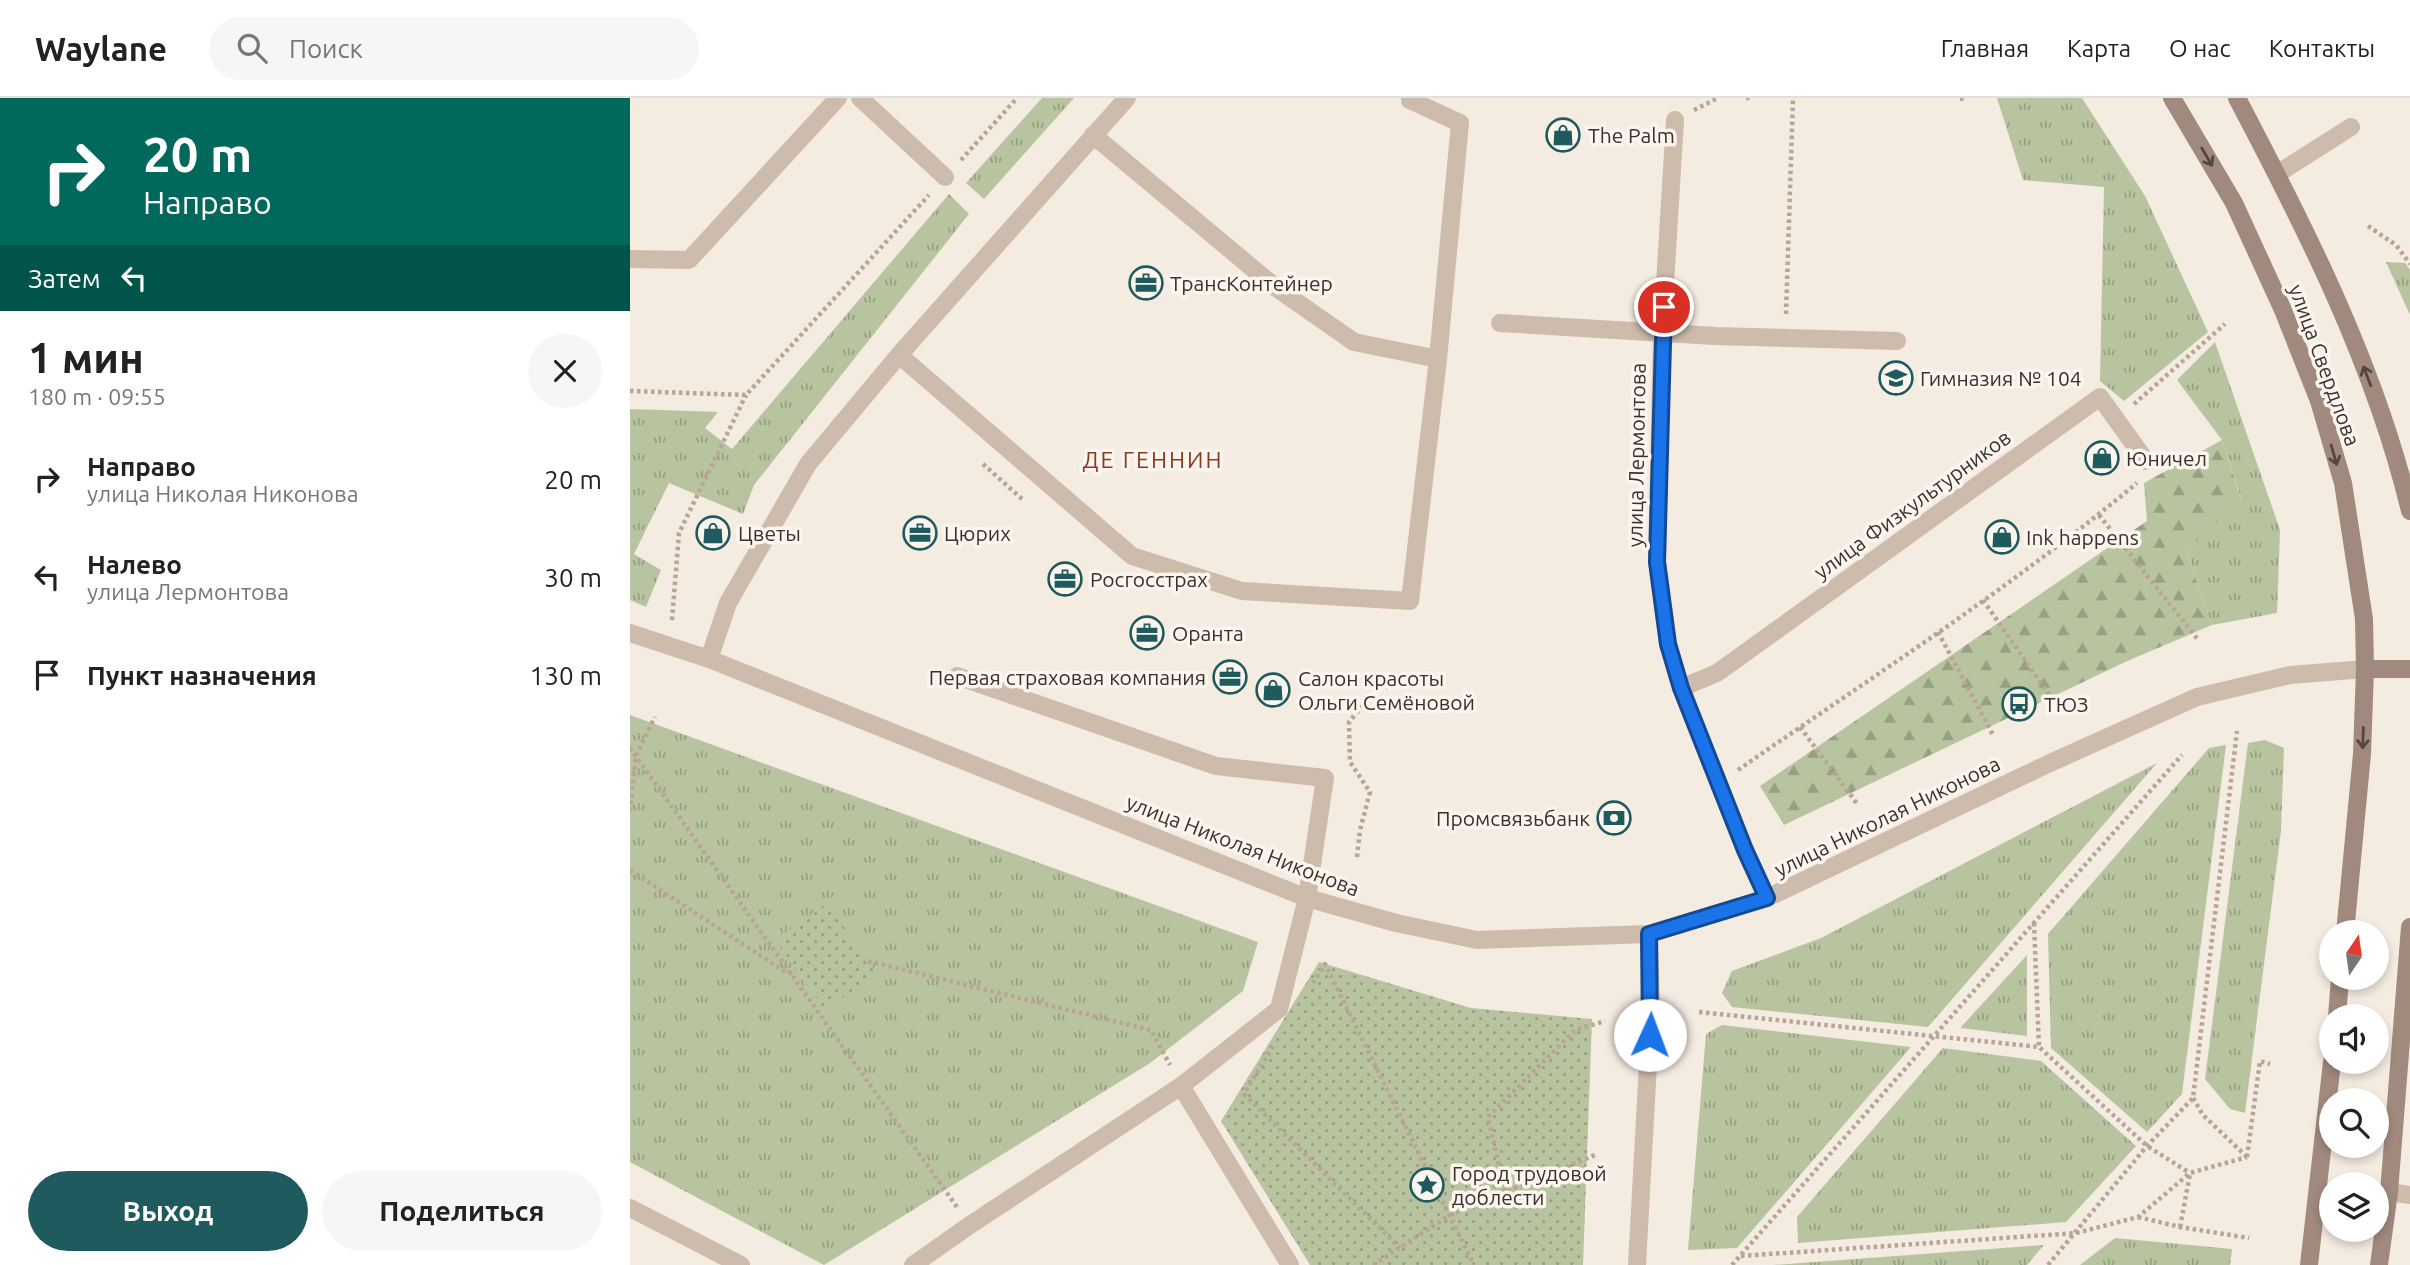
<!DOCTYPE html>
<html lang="ru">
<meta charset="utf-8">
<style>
:root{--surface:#fff;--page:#f6f6f6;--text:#222;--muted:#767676;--line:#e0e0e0;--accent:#1f5a5e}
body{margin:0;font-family:Ubuntu,sans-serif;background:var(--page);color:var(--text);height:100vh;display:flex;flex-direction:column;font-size:26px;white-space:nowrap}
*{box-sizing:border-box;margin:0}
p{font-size:23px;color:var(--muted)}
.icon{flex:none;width:38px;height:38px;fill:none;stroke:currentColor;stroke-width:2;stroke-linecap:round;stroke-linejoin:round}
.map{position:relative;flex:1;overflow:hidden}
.side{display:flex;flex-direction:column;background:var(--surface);width:630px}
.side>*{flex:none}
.guide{background:#00695c;color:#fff;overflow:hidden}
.needle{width:46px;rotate:13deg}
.fabs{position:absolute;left:1689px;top:822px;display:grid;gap:14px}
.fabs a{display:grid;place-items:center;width:70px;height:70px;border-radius:50%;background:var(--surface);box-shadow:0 4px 10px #0003;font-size:35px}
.pin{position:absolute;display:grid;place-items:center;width:60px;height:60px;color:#fff;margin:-30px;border:4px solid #fff;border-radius:50%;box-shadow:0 2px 7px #0007}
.me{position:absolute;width:77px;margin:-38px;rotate:2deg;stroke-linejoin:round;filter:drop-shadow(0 0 5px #0008)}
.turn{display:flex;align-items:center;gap:24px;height:147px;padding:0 28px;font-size:32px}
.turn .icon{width:91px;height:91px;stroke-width:2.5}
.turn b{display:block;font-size:49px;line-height:60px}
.then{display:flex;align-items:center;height:66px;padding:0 28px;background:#0003;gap:14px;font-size:26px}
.round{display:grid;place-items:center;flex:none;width:74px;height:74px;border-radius:37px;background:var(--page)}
.headline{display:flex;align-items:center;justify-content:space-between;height:119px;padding:0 28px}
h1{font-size:42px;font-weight:700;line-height:52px}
.cta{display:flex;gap:14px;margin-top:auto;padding:14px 28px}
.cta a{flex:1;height:80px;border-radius:42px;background:var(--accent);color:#fff;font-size:28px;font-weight:700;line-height:80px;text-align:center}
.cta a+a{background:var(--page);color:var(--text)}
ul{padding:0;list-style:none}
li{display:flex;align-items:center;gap:21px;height:98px;padding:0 28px}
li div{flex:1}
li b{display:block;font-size:26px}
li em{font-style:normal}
header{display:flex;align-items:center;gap:42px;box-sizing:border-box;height:98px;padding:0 35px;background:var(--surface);border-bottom:2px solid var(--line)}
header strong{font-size:33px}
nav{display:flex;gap:38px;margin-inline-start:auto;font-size:24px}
.search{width:490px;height:63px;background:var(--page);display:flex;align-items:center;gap:18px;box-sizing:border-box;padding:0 24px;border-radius:38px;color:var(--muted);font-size:26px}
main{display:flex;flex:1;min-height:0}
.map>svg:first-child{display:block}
.grass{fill:url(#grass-tufts)}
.forest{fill:url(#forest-firs)}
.park{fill:url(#park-dots)}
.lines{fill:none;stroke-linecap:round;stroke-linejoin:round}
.path{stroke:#b9a596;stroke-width:4.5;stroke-dasharray:3.5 3.5;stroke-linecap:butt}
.service{stroke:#cdbbac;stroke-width:18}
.minor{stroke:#cdbbac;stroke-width:18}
.tertiary{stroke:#cdbbac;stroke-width:18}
.secondary{stroke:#a18a7d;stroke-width:18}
.oneway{stroke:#544640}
.route-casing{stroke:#114b97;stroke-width:18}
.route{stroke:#1a73e8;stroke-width:12}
.labels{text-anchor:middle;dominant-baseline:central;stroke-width:7;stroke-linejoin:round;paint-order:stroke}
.poi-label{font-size:21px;fill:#3b302b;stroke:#fbf5ee;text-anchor:start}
.street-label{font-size:21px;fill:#3b302b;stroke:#fbf5ee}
.neighbourhood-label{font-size:23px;letter-spacing:2px;fill:#8c3b22;stroke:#fbf5ee}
</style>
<header>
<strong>Waylane</strong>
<div class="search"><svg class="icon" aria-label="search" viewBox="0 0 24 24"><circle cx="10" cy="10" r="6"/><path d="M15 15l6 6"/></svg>Поиск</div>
<nav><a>Главная</a><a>Карта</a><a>О нас</a><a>Контакты</a></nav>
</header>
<main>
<section class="side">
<div class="guide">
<div class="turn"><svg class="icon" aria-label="right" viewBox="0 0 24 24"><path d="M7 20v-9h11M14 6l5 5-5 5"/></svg><div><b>20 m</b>Направо</div></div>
<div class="then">Затем<svg class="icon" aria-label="left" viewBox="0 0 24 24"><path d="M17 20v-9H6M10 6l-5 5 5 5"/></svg></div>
</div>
<div class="headline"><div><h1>1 мин</h1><p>180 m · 09:55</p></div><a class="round"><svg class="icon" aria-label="close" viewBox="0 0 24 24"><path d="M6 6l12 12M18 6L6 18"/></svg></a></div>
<ul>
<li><svg class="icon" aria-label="right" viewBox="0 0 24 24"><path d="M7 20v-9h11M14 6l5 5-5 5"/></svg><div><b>Направо</b><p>улица Николая Никонова</p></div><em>20 m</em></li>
<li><svg class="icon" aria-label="left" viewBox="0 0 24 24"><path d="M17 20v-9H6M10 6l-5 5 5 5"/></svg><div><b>Налево</b><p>улица Лермонтова</p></div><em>30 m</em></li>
<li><svg class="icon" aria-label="arrive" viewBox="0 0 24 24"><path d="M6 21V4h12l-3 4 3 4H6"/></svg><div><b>Пункт назначения</b></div><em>130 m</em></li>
</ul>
<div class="cta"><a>Выход</a><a>Поделиться</a></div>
</section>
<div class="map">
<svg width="1780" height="1167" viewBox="0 0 1780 1167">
<defs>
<pattern id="grass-tufts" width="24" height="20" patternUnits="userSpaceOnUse" patternTransform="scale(1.75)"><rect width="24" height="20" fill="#b8c4a0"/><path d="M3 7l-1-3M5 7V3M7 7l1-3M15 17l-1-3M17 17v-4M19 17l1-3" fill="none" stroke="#97a083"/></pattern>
<pattern id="forest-firs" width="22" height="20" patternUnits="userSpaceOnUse" patternTransform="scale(1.75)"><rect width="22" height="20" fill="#b8c4a0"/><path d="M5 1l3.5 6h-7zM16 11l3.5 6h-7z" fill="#97a083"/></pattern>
<pattern id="park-dots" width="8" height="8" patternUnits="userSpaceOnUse" patternTransform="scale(1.75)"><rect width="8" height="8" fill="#b8c4a0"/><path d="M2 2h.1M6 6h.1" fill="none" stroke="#97a083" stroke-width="1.8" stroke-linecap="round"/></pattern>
</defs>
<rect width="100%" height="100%" fill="#f4ebe1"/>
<g class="grass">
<polygon points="412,0 444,0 354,101 336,85"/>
<polygon points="1367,0 1452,0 1515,98 1578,234 1494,303 1470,283 1474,89 1393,82"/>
<polygon points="319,96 339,116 124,387 113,416 39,385 4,456 31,472 16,509 0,502 0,311 88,314 75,330 102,351"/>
<polygon points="1756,164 1775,165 1780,172 1780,217"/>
<polygon points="1585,244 1650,432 1647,515 1582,527 1556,453 1611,400 1592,342 1547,282"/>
<polygon points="0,617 628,844 613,893 520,965 194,1167 0,1064"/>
<polygon points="1635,642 1654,650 1651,733 1615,1015 1600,1011 1575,981 1618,645"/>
<polygon points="1596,647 1552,996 1517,1034 1421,950 1418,836 1579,650"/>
<polygon points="1527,665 1298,929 1102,909 1092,895 1102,873 1191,840"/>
<polygon points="1397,857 1397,938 1331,930 1331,929"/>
<polygon points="1092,927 1281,949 1107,1150 1058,1152 1076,936"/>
<polygon points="1313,950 1411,963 1506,1048 1436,1124 1168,1145 1167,1119"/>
<polygon points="1485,1140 1602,1151 1600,1167 1450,1167"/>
<polygon points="1414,1147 1397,1167 1143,1167"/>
</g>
<polygon class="forest" points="1592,342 1611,401 1556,453 1582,527 1495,564 1154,727 1130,688 1517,423 1514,385"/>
<g class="park">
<polygon points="197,805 247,876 195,912 145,842"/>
<polygon points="689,864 841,910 962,921 953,1167 680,1167 591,1023"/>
</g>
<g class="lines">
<g class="path">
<polyline points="1116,0 1123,0"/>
<polyline points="1330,1 1335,0"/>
<polyline points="1064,12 1088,0"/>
<polyline points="331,62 387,0"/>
<polyline points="1738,128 1766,147 1780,166"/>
<polyline points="1156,216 1163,0"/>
<polyline points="1266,268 1274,273"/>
<polyline points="0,293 116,297 299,97"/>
<polyline points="1504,306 1595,226"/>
<polyline points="353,366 392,401"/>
<polyline points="1469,417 1569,543"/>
<polyline points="1353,502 1427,608"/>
<polyline points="42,522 49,435 116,297"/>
<polyline points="1308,534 1364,639"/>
<polyline points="1170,629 1228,707"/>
<polyline points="0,650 327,1109"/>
<path d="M1108,672c134,-93 273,-182 399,-287"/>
<polyline points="0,713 6,657 25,619"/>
<polyline points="727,759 730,732 740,694 720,664 719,624 748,589 790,587"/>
<polyline points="0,772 157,875"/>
<polyline points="1404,825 1409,949"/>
<polyline points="238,863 521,932 540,967"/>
<polyline points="159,876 166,872"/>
<polyline points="683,885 695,866 844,1167"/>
<polyline points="1069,914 1409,949 1517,1048 1560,1075"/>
<polyline points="643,948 614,996 770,1150"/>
<polyline points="1563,1000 1573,1017 1617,1059"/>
<polyline points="1617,1059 1630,963 1640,966"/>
<polyline points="875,1094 858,1019 945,932 975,923"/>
<polyline points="1508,1119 1550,1129 1619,1140"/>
<polyline points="1550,1129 1560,1076"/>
<polyline points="1111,1158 1446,1135 1508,1119 1560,1075 1617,1059"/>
<polyline points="743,1167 820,1117 965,1057"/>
<polyline points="1102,1167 1552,657"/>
<polyline points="1418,1167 1517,1048 1563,1000 1607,633"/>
</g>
<g class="service">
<polyline points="230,0 315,79"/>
<polyline points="463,37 645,189 724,244 808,261"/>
<polyline points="1647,76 1721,29"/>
<polyline points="0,161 59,162 208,0"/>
<polyline points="870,225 1085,238 1267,243"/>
<polyline points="269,257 502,458 612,493 780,503 808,261 830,25 780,2 780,0"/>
<polyline points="79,561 98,505 178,366 269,257 497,0"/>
<polyline points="1051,590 1087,575 1470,299 1516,363"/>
<polyline points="551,988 660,1167"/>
<polyline points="1759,1094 1780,1097"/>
<polyline points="0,1110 111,1167"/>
<polyline points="283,1167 340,1127 551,988 649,911 677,800 695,680 586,668 327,578"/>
</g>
<polyline class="minor" points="1045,22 1032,235 1027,464 1038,546 1051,590 1115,752 1137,800"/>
<g class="tertiary">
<polyline points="0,535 79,561 677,800 766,825 847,842 1019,836 1137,800 1420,665 1567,599 1660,577 1735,571"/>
<polyline points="1007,1167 1021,911 1019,836"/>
</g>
<g class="secondary">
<polyline points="1542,0 1604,105 1653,212 1689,303 1713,385 1734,521 1735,571 1732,656 1715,835"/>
<path d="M1607,0c69,131 138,267 173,413"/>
<polyline points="1735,571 1780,571"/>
<polyline points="1707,919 1710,880"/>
<polyline points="1679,1167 1702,964"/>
<polyline points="1749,1167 1759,1094 1780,829"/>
</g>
</g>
<defs><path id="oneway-shaft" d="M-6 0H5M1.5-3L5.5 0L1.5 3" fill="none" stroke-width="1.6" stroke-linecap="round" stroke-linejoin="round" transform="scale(1.75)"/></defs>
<g class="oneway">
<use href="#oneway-shaft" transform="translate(1577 59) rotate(60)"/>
<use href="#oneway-shaft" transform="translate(1737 278) rotate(-111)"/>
<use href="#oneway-shaft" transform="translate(1704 357) rotate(74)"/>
<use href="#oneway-shaft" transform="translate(1733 640) rotate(92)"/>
</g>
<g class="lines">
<defs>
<polyline id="route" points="1020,937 1019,836 1137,800 1115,752 1051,590 1038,546 1027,464 1034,209"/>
</defs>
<use href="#route" class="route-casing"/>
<use href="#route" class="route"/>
</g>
<defs>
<symbol id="shop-ring" viewBox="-11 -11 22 22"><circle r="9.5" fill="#fbf5ee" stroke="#1f5a5e" stroke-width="1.5"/><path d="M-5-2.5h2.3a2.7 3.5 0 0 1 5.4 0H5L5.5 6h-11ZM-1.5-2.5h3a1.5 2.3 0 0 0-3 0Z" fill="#1f5a5e"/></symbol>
<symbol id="office-ring" viewBox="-11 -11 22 22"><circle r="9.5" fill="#fbf5ee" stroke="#1f5a5e" stroke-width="1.5"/><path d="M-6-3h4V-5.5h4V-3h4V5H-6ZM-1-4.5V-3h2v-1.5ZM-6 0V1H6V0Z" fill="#1f5a5e"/></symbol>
<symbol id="school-ring" viewBox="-11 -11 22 22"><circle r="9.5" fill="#fbf5ee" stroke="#1f5a5e" stroke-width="1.5"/><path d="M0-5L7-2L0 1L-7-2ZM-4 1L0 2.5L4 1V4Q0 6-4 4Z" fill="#1f5a5e"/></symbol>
<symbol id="bus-ring" viewBox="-11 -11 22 22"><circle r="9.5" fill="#fbf5ee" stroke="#1f5a5e" stroke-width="1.5"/><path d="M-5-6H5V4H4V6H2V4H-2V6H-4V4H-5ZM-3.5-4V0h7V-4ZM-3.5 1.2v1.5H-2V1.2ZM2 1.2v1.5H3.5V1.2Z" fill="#1f5a5e"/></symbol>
<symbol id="bank-ring" viewBox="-11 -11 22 22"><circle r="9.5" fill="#fbf5ee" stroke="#1f5a5e" stroke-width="1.5"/><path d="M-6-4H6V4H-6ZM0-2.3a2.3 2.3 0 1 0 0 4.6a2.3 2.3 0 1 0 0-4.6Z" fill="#1f5a5e"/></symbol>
<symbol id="sight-ring" viewBox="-11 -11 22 22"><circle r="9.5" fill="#fbf5ee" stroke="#1f5a5e" stroke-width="1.5"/><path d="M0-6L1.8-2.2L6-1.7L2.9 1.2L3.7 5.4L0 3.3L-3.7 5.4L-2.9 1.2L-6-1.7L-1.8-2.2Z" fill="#1f5a5e"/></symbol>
</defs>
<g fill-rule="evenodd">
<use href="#shop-ring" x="914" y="18" width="38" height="38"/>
<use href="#office-ring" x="497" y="166" width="38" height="38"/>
<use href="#school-ring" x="1247" y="261" width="38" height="38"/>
<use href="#shop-ring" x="1453" y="341" width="38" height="38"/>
<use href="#shop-ring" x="64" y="416" width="38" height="38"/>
<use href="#office-ring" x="271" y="416" width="38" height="38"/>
<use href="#shop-ring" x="1353" y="420" width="38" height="38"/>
<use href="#office-ring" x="416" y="462" width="38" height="38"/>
<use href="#office-ring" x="498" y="516" width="38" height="38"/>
<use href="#office-ring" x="581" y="560" width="38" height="38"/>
<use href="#shop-ring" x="624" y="573" width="38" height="38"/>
<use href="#bus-ring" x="1370" y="587" width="38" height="38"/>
<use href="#bank-ring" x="965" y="701" width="38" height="38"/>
<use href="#sight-ring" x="778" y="1068" width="38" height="38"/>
</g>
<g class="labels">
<g class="poi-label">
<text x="958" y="37">The Palm</text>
<text x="540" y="185">ТрансКонтейнер</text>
<text x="1290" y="280">Гимназия № 104</text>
<text x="1496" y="360">Юничел</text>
<text x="108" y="435">Цветы</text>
<text x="314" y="435">Цюрих</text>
<text x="1396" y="439">Ink happens</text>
<text x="460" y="481">Росгосстрах</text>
<text x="542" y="535">Оранта</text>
<text x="576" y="579" text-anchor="end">Первая страховая компания</text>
<text x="668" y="580">Салон красоты<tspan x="668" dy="24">Ольги Семёновой</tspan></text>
<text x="1414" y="606">ТЮЗ</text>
<text x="960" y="720" text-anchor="end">Промсвязьбанк</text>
<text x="822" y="1075">Город трудовой<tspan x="822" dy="24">доблести</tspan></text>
</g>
<g class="street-label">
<text transform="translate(1695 267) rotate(70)">улица Свердлова</text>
<text transform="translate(1006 357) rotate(-89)">улица Лермонтова</text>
<text transform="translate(1282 406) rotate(-36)">улица Физкультурников</text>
<text transform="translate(1257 718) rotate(-26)">улица Николая Никонова</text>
<text transform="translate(613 747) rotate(21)">улица Николая Никонова</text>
</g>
<g class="neighbourhood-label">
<text x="523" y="361">ДЕ ГЕННИН</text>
</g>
</g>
</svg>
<div class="fabs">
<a><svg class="needle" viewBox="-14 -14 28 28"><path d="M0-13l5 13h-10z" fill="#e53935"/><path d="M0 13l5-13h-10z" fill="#767676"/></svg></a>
<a><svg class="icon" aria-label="sound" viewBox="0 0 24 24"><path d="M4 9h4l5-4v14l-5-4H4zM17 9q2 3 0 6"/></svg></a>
<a><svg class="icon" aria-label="search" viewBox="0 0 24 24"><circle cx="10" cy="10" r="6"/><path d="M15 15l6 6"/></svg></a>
<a><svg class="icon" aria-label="layers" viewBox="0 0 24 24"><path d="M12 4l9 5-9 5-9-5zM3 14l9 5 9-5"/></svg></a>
</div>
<div class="pin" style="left:1034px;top:209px;background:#d93025"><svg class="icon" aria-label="arrive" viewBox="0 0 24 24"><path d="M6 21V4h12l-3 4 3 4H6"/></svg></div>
<svg class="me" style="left:1020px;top:937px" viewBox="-20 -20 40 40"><circle r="19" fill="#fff"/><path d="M0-13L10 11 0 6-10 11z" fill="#1a73e8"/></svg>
</div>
</main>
